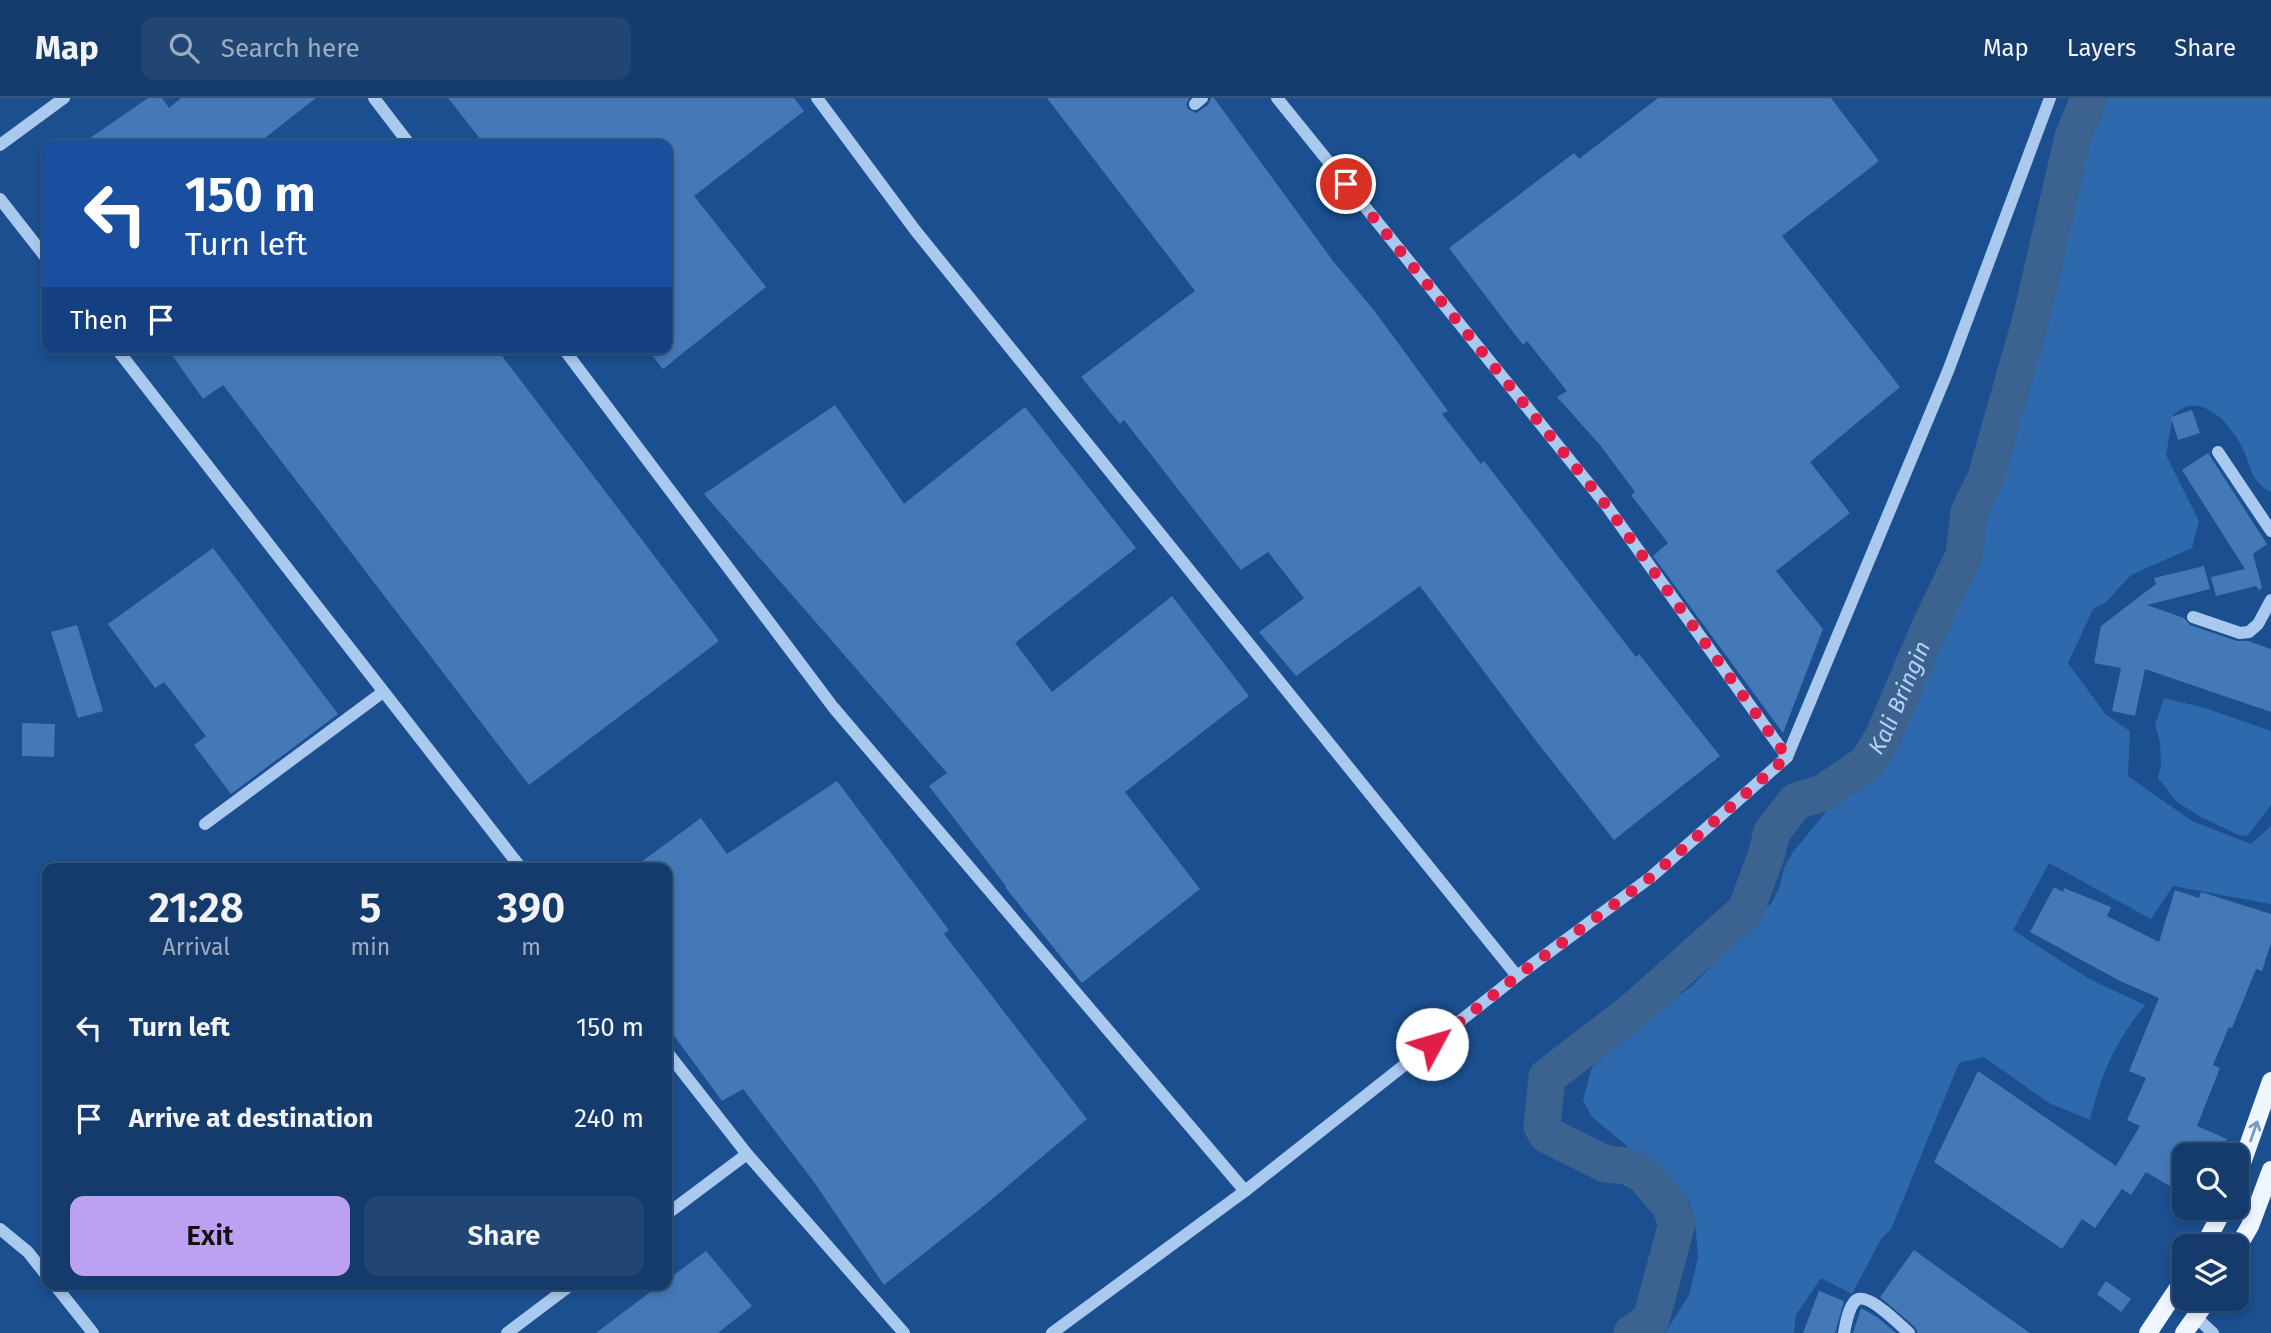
<!DOCTYPE html>
<style>
:root{--surface:#143b6b;--page:#214673;--text:#f1f3f6;--muted:#9dadc1;--line:#33557e;--accent:#bca0f2}
body{margin:0;font-family:"Fira Sans",sans-serif;background:var(--page);color:var(--text);height:100vh;display:flex;flex-direction:column;font-size:26px;white-space:nowrap}
*{box-sizing:border-box;margin:0}
p{font-size:23px;color:var(--muted)}
.icon{flex:none;width:38px;height:38px;fill:none;stroke:currentColor;stroke-width:2;stroke-linecap:round;stroke-linejoin:round}
.map{position:relative;flex:1;overflow:hidden}
.panel{position:absolute;left:42px;top:765px;width:630px;height:427px;display:flex;flex-direction:column;background:var(--surface);border-radius:14px;box-shadow:0 4px 10px #0003,0 0 0 2px var(--line)}
.panel>*{flex:none}
.banner{position:absolute;left:42px;top:42px;width:630px;height:214px;border-radius:14px;box-shadow:0 4px 10px #0003,0 0 0 2px var(--line);background:#1a4fa0;color:#fff;overflow:hidden}
.tools{position:absolute;left:2172px;top:1045px;display:grid;gap:14px}
.tools a{display:grid;place-items:center;width:77px;height:77px;border-radius:14px;background:var(--surface);box-shadow:0 4px 10px #0003,0 0 0 2px var(--line);font-size:35px}
.pin{position:absolute;display:grid;place-items:center;width:60px;height:60px;color:#fff;margin:-30px;border:4px solid #fff;border-radius:50%;box-shadow:0 2px 7px #0007}
.me{position:absolute;width:77px;margin:-38px;rotate:51deg;stroke-linejoin:round;filter:drop-shadow(0 0 5px #0008)}
.turn{display:flex;align-items:center;gap:24px;height:147px;padding:0 28px;font-size:32px}
.turn .icon{width:91px;height:91px;stroke-width:2.5}
.turn b{display:block;font-size:49px;line-height:60px}
.then{display:flex;align-items:center;height:66px;padding:0 28px;background:#0003;gap:14px;font-size:26px}
.eta{display:flex;justify-content:space-evenly;align-items:center;height:119px;text-align:center}
.eta b{font-size:42px;font-weight:600;line-height:49px}
.action{display:flex;gap:14px;margin-top:auto;padding:14px 28px}
.action a{flex:1;height:80px;border-radius:14px;background:var(--accent);color:#111;font-size:28px;font-weight:600;line-height:80px;text-align:center}
.action a+a{background:var(--page);color:var(--text)}
ul{padding:0;list-style:none}
li{display:flex;align-items:center;gap:21px;height:91px;padding:0 28px}
li div{flex:1}
li b{display:block;font-size:26px}
li em{font-style:normal}
header{display:flex;align-items:center;gap:42px;box-sizing:border-box;height:98px;padding:0 35px;background:var(--surface);border-bottom:2px solid var(--line)}
header strong{font-size:33px}
nav{display:flex;gap:38px;margin-inline-start:auto;font-size:24px}
.search{width:490px;height:63px;background:var(--page);display:flex;align-items:center;gap:18px;box-sizing:border-box;padding:0 24px;border-radius:14px;color:var(--muted);font-size:26px}
.map>svg:first-child{display:block}
.green{fill:#2e69ad}
.lines{fill:none;stroke-linecap:round;stroke-linejoin:round}
.river{stroke:#3c6290;stroke-width:37}
.building{fill:#4478b7}
.minor{stroke:#a9c9ee;stroke-width:12}
.major{stroke:#f0f6ff;stroke-width:18}
.oneway{stroke:#7b9ac1}
.route{stroke:#e11d48;stroke-width:12;stroke-dasharray:0 21.6}
.labels{text-anchor:middle;dominant-baseline:central;stroke-width:5;stroke-linejoin:round;paint-order:stroke}
.water-label{font-size:23px;font-style:italic;fill:#b5d3f5;stroke:#1b4f8f}
</style>
<header>
<strong>Map</strong>
<div class="search"><svg class="icon" aria-label="search" viewBox="0 0 24 24"><circle cx="10" cy="10" r="6"/><path d="M15 15l6 6"/></svg>Search here</div>
<nav><a>Map</a><a>Layers</a><a>Share</a></nav>
</header>
<div class="map">
<svg width="2271" height="1235" viewBox="0 0 2271 1235">
<rect width="100%" height="100%" fill="#1b4f8f"/>
<g class="green">
<path d="M2107,0h164v394c-21,-9 -20,-28 -29,-45 -9,-18 -31,-46 -54,-41 -5,1 -11,6 -15,9l-7,40 33,66 -7,27 -61,27 -25,27 -13,7 -25,54 38,52 24,16 -2,45 64,45 59,23 20,-18v78l-98,-18 -22,33 -102,-56 -36,67 76,49 56,26c-31,39 -43,67 -55,115l-41,-17 -65,-46 -25,6 -68,166 -10,10 -29,55 -31,-16 -25,37 -2,18h-129l24,-38 9,-37 -3,-38 -6,-18 -13,-15 -84,-70 -9,-17 9,-33 62,-54 38,-27 80,-84 8,-16 4,-18 9,-16 42,-51 34,-18 19,-20 19,-44 26,-79 46,-99 45,-142 17,-89 36,-135z"/>
<polygon points="2164,600 2205,610 2271,633 2271,707 2248,737 2241,738 2201,719 2177,704 2158,680 2161,667 2160,644 2155,627"/>
</g>
<g class="lines">
<path class="river" id="s1" d="M1632,1235l19,-13 26,-97 -8,-18 -25,-30 -17,-9 -21,-2 -59,-29 -5,-9 5,-49 87,-67 112,-100 20,-54 6,-24 24,-31 27,-8 44,-30 16,-26 45,-106 36,-76 5,-43 17,-35 46,-162 41,-178 16,-39"/>
</g>
<g class="building">
<polygon points="148,0 162,0 169,10 181,0 316,0 256,47 80,47"/>
<polygon points="448,0 794,0 804,13 694,98 766,189 663,271 646,250 667,250 667,47 485,47"/>
<polygon points="1047,0 1189,0 1186,7 1188,11 1196,15 1208,7 1211,0 1214,0 1333,163 1373,211 1448,313 1442,316 1481,366 1484,363 1636,559 1639,556 1720,658 1614,742 1533,639 1420,488 1296,578 1259,534 1304,500 1268,454 1241,472 1124,322 1120,326 1081,279 1195,193"/>
<polygon points="1658,0 1831,0 1879,63 1782,138 1900,289 1810,364 1850,415 1776,473 1823,531 1783,635 1653,458 1668,445 1631,397 1635,394 1600,347 1557,299 1567,293 1527,243 1523,247 1449,150 1574,55 1579,61"/>
<polygon points="167,250 496,250 719,543 529,687 223,287 203,301"/>
<polygon points="835,307 904,406 1025,309 1136,450 1015,545 1052,594 1172,498 1249,598 1125,694 1200,791 1082,885 1005,789 1006,788 929,688 947,675 704,396"/>
<polygon points="2192,312 2200,335 2178,342 2171,319"/>
<polygon points="2208,355 2267,446 2253,456 2262,490 2259,492 2256,488 2216,498 2211,479 2245,471 2182,372"/>
<polygon points="213,450 338,616 231,696 194,647 206,638 164,584 155,590 108,526"/>
<polygon points="2204,468 2210,491 2147,507 2184,520 2190,527 2237,543 2248,543 2271,551 2271,614 2145,571 2135,618 2112,613 2121,570 2094,565 2101,528 2156,486 2154,480"/>
<polygon points="77,527 103,613 78,620 51,534"/>
<polygon points="22,625 55,626 54,659 22,658"/>
<polygon points="837,683 949,832 944,836 1087,1021 985,1107 884,1187 814,1084 743,991 722,1003 667,928 667,770 633,770 701,720 727,756"/>
<polygon points="2054,789 2063,794 2064,790 2111,809 2107,818 2159,844 2175,792 2199,800 2201,794 2271,816 2271,845 2262,873 2256,871 2232,930 2229,929 2213,967 2220,970 2197,1028 2227,1041 2219,1057 2184,1057 2184,1083 2178,1093 2146,1074 2131,1097 2122,1091 2095,1130 2082,1121 2062,1151 1934,1064 1978,973 2116,1068 2140,1028 2127,1022 2146,980 2129,973 2159,900 2120,883 2030,834"/>
<polygon points="1914,1152 2007,1219 2030,1235 1918,1235 1915,1229 1880,1199"/>
<polygon points="706,1153 752,1208 718,1235 596,1235 661,1186 667,1186 667,1182"/>
<polygon points="2106,1183 2131,1201 2121,1214 2097,1196"/>
<polygon points="1819,1193 1844,1203 1835,1235 1803,1235"/>
<polygon points="1861,1210 1877,1219 1896,1235 1853,1235"/>
</g>
<g class="lines">
<g class="minor">
<polyline points="374,0 410,47"/>
<polyline points="817,0 915,132 1517,878"/>
<polyline points="1195,6 1202,0"/>
<polyline points="0,47 64,0"/>
<polyline points="0,101 47,161"/>
<polyline points="116,250 521,770"/>
<polyline points="563,250 833,609 1245,1093"/>
<polyline points="2218,354 2271,433"/>
<polyline points="2193,519 2240,535 2249,534 2258,526 2271,502"/>
<polyline points="1787,659 1948,273 2050,0"/>
<polyline points="205,726 383,594"/>
<polyline points="667,954 747,1056 904,1235"/>
<polyline points="667,1116 747,1056"/>
<polyline points="0,1131 28,1154 47,1178"/>
<polyline points="54,1186 93,1235"/>
<polyline points="2196,1219 2213,1235"/>
<polyline points="507,1235 572,1186"/>
<polyline points="1052,1235 1245,1093 1517,878 1651,779 1787,659 1606,407 1277,0"/>
<path d="M1844,1235c2,-10 4,-24 11,-32 11,-11 44,23 54,32"/>
</g>
<g class="major">
<polyline points="2236,1082 2271,983"/>
<polyline points="2204,1148 2224,1110"/>
<polyline points="2236,1152 2250,1128 2271,1072"/>
<polyline points="2148,1235 2184,1181"/>
<polyline points="2184,1235 2209,1200"/>
</g>
</g>
<defs><path id="oneway-shaft" d="M-6 0H5M1.5-3L5.5 0L1.5 3" fill="none" stroke-width="1.6" stroke-linecap="round" stroke-linejoin="round" transform="scale(1.75)"/></defs>
<use class="oneway" href="#oneway-shaft" transform="translate(2254 1033) rotate(-71)"/>
<g class="lines">
<polyline class="route" points="1346,86 1606,407 1787,659 1651,779 1517,878 1432,946"/>
</g>
<g class="labels">
<g class="water-label">
<text stroke="none"><textPath href="#s1" startOffset="884">Kali Bringin</textPath></text>
</g>
</g>
</svg>
<div class="tools">
<a><svg class="icon" aria-label="search" viewBox="0 0 24 24"><circle cx="10" cy="10" r="6"/><path d="M15 15l6 6"/></svg></a>
<a><svg class="icon" aria-label="layers" viewBox="0 0 24 24"><path d="M12 4l9 5-9 5-9-5zM3 14l9 5 9-5"/></svg></a>
</div>
<div class="pin" style="left:1346px;top:86px;background:#d93025"><svg class="icon" aria-label="arrive" viewBox="0 0 24 24"><path d="M6 21V4h12l-3 4 3 4H6"/></svg></div>
<svg class="me" style="left:1432px;top:946px" viewBox="-20 -20 40 40"><circle r="19" fill="#fff"/><path d="M0-13L10 11 0 6-10 11z" fill="#e11d48"/></svg>
<div class="banner">
<div class="turn"><svg class="icon" aria-label="left" viewBox="0 0 24 24"><path d="M17 20v-9H6M10 6l-5 5 5 5"/></svg><div><b>150 m</b>Turn left</div></div>
<div class="then">Then<svg class="icon" aria-label="arrive" viewBox="0 0 24 24"><path d="M6 21V4h12l-3 4 3 4H6"/></svg></div>
</div>
<section class="panel">
<div class="eta">
<div><b>21:28</b><p>Arrival</p></div>
<div><b>5</b><p>min</p></div>
<div><b>390</b><p>m</p></div>
</div>
<ul>
<li><svg class="icon" aria-label="left" viewBox="0 0 24 24"><path d="M17 20v-9H6M10 6l-5 5 5 5"/></svg><div><b>Turn left</b></div><em>150 m</em></li>
<li><svg class="icon" aria-label="arrive" viewBox="0 0 24 24"><path d="M6 21V4h12l-3 4 3 4H6"/></svg><div><b>Arrive at destination</b></div><em>240 m</em></li>
</ul>
<div class="action"><a>Exit</a><a>Share</a></div>
</section>
</div>
